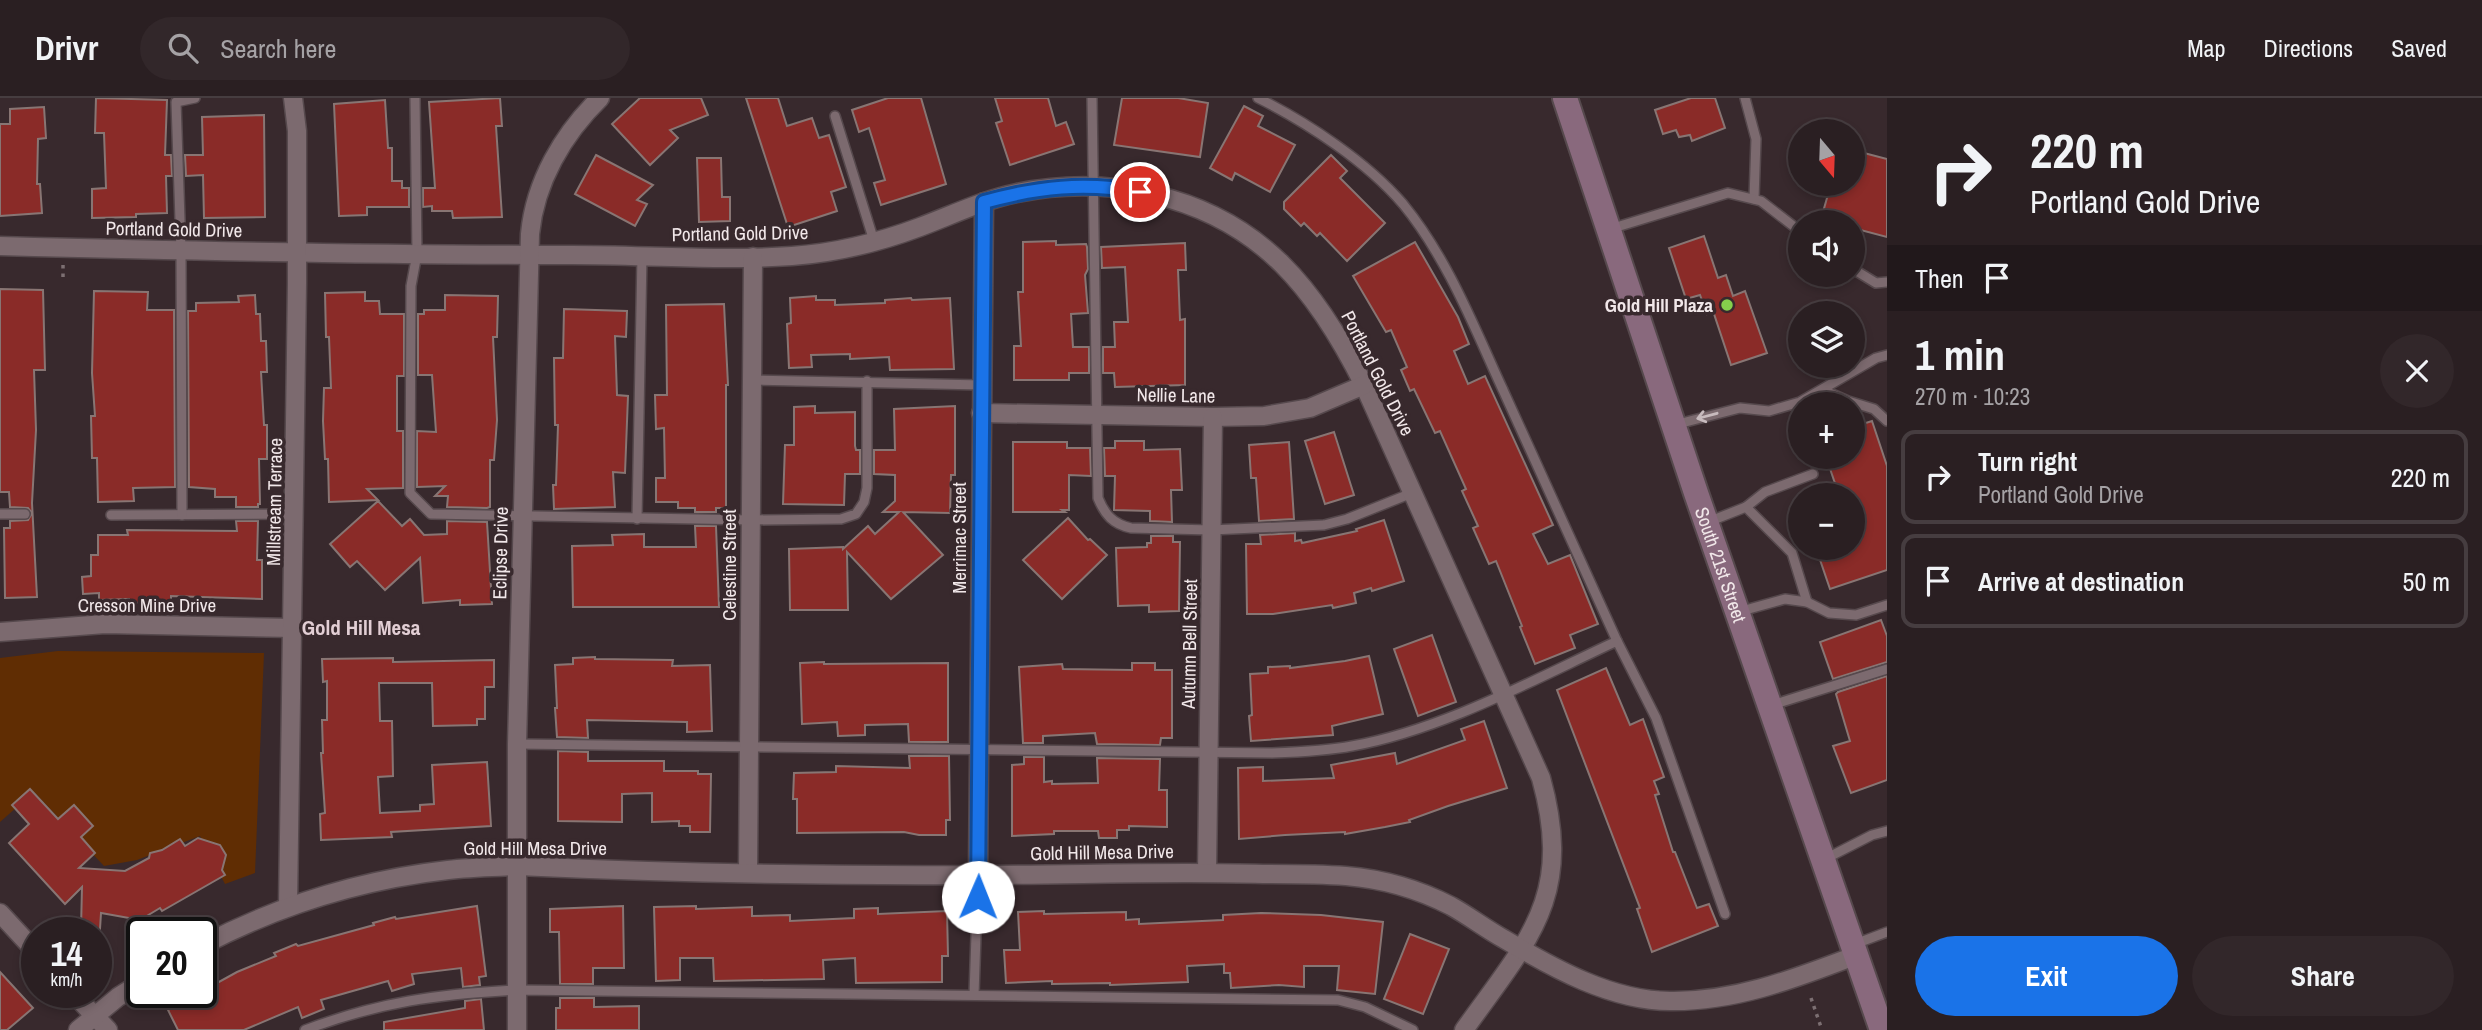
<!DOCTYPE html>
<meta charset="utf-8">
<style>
:root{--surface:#2a1f22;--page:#32272a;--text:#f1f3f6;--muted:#a5a2a5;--line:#463d40;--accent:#1a73e8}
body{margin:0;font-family:"Archivo Narrow",sans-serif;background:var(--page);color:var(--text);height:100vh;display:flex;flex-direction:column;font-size:26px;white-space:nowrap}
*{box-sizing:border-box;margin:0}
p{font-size:23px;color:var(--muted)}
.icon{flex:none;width:38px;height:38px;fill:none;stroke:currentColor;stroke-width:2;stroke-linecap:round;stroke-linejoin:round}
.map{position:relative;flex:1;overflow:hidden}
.drawer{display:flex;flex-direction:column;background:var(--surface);width:595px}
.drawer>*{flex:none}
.top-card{background:#2a1f22;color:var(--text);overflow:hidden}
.needle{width:46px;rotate:161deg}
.buttons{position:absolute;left:1788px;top:21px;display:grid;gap:14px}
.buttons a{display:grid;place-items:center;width:77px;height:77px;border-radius:50%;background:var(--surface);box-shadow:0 4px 10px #0003,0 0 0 2px var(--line);font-size:35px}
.speed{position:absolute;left:21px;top:819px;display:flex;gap:14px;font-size:35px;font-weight:700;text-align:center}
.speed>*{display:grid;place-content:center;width:91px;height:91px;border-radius:50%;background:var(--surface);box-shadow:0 4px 10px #0003,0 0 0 2px var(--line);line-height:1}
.speed small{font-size:18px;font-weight:400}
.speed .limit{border:4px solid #111;border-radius:10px;background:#fff;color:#111}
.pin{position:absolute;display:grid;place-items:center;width:60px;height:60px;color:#fff;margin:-30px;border:4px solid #fff;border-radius:50%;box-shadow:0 2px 7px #0007}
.me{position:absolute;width:77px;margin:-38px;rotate:1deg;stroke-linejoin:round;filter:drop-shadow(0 0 5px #0008)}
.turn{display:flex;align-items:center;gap:24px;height:147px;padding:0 28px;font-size:32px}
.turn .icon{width:91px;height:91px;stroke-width:2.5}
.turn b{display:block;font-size:49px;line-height:60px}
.then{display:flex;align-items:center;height:66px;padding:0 28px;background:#0003;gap:14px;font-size:26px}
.round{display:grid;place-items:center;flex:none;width:74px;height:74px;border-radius:37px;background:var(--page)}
.headline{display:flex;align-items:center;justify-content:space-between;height:119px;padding:0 28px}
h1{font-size:42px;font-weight:700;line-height:52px}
.cta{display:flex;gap:14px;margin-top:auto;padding:14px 28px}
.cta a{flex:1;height:80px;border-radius:42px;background:var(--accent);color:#fff;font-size:28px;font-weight:700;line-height:80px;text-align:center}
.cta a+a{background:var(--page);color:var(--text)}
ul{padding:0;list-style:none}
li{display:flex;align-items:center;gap:21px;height:94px;margin:0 14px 10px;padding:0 14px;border:4px solid var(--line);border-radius:14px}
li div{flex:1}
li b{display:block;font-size:26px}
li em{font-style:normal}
header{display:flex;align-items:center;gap:42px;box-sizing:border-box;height:98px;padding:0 35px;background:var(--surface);border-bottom:2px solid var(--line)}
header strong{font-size:33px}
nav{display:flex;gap:38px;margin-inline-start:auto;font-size:24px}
.search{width:490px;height:63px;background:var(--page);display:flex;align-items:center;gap:18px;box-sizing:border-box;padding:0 24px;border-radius:38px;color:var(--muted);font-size:26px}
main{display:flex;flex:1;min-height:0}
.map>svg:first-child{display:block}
.green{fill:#602d03}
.building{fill:#8a2b28;stroke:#887573;stroke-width:2}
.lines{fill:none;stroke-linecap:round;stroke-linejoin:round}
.service-casing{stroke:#56494d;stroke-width:12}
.minor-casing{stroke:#56494d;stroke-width:21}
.secondary-casing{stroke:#56494d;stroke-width:28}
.path{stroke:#7c6f72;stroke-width:3.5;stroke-dasharray:3.5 5;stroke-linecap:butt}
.service{stroke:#7c6a6f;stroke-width:9}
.minor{stroke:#7c6a6f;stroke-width:18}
.secondary{stroke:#89697d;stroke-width:24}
.oneway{stroke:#c8bbbe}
.route-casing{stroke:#114b97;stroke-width:18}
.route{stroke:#1a73e8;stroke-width:12}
.poi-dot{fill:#85cf4c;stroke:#38292d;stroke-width:2.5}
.labels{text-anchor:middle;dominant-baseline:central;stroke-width:7;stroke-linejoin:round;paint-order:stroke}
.street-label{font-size:19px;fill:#f1e7e9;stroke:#38292d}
.poi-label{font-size:19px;font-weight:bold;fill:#f1e7e9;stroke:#38292d;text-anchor:end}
.neighbourhood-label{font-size:21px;font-weight:bold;fill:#e2ced4;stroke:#38292d}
</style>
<header>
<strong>Drivr</strong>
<div class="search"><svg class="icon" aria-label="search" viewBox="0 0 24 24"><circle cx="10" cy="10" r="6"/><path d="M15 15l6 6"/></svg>Search here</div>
<nav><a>Map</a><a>Directions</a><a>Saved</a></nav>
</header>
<main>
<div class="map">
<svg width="1887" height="932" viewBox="0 0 1887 932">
<rect width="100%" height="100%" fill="#38292d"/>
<polygon class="green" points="58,553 264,555 255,775 225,786 200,738 137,762 104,768 34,694 0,724 0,560"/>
<g class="building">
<polygon points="96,0 167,2 165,57 171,57 172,78 166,78 167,115 136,116 136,119 92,120 92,91 106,90 104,35 95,35"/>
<polygon points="500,0 502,28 496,28 502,119 453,120 452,113 432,113 432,108 423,109 423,90 435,90 429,4"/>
<polygon points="640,0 701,0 708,17 670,32 678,40 650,67 612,26"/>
<polygon points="746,0 778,0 787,28 812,20 819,40 829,37 846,89 831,94 837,113 788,129"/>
<polygon points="888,0 921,0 946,86 881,107 874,85 885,82 874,46 869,30 859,34 852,12"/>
<polygon points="995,0 1048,0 1056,28 1066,24 1074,46 1010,67 996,25 1002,23"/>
<polygon points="1122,0 1178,0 1208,5 1200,59 1114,47"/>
<polygon points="1691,0 1715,0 1725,30 1692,43 1690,37 1679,39 1676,32 1663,36 1655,12"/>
<polygon points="385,2 388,50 392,50 392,83 402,83 402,90 409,90 409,109 367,109 367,117 339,118 334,6"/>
<polygon points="1244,8 1263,18 1258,28 1295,47 1270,94 1235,75 1232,82 1210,70"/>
<polygon points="44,9 46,40 38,41 37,86 40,86 42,115 0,118 0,26 10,26 10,11"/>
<polygon points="264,17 265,119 204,120 203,77 186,78 185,57 203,57 202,19"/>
<polygon points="1864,55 1887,61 1887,139 1853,130 1853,124 1833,124 1821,121 1831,86 1853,86 1853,61 1862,63"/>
<polygon points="596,57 653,87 637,102 647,106 635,128 575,96"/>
<polygon points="1331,57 1347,73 1340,80 1385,125 1347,163 1320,135 1317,138 1304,125 1301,128 1284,111 1284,104"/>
<polygon points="697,60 721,60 722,99 730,99 730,123 699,124"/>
<polygon points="1704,138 1718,180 1726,177 1733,198 1745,193 1767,255 1731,267 1713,213 1707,216 1700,197 1686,201 1669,150"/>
<polygon points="1056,143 1056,147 1086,146 1087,149 1088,171 1085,177 1088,215 1071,216 1073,249 1089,249 1089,275 1069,275 1069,282 1014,282 1014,248 1021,248 1018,194 1023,194 1023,144"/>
<polygon points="1415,144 1458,219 1469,246 1454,253 1468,286 1485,278 1553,427 1533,436 1548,466 1570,457 1598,526 1570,537 1575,550 1535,566 1520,529 1522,528 1496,463 1489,466 1473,430 1478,428 1462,393 1466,391 1440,333 1435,335 1414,291 1410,293 1401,272 1407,269 1391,232 1386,234 1353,178"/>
<polygon points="1185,145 1186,172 1178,172 1180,222 1185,221 1185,287 1115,289 1114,275 1103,275 1103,249 1115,249 1114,224 1128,224 1125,169 1102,170 1101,149"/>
<polygon points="0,191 43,192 45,272 34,272 36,332 32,405 37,499 5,500 4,430 10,430 10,423 28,422 32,415 28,410 10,409 9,394 0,394"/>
<polygon points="94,193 148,194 147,212 174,212 175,389 133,390 134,403 98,404 97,360 92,360 91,318 95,318 92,275"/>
<polygon points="365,194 365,203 379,203 380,216 404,216 404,278 397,278 397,333 403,333 403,390 367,391 378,402 329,404 328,361 325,361 323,323 324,290 331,290 329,239 326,239 325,195"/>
<polygon points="255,197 256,216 260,216 261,243 266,243 267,274 261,274 264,327 267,327 267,361 259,361 260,406 258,406 258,409 236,409 236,399 215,399 215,391 189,389 188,213 196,213 196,205 239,204 238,198"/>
<polygon points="445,197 498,198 497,239 493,239 497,322 494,362 490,362 490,409 487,410 447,409 448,398 435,398 445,388 417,389 417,333 436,334 432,277 418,277 418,216 424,216 424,212 445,212"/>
<polygon points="816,198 816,202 835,202 835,207 885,205 885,202 911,200 912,202 950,200 954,271 890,272 889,259 850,261 850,256 811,257 812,269 789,270 787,226 791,225 790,200"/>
<polygon points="724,206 728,287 726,287 726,410 716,410 716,414 695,414 695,410 678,410 678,404 656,404 656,380 665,380 664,330 656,331 655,297 667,297 666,207"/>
<polygon points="564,211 627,213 626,239 615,238 617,297 628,298 625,375 613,374 615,409 554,411 553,387 556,387 558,327 555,327 554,260 563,260"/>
<polygon points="815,308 815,315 855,314 855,348 856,352 860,352 860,376 845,376 844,407 783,406 785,347 794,347 794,309"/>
<polygon points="955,308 955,377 951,377 950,415 903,414 943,457 891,501 847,454 848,512 790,512 789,451 843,449 843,451 868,428 875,436 899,414 883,414 895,403 895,377 874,376 874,352 895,352 894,311"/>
<polygon points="1872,323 1887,368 1887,472 1830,491 1816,450 1853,450 1853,397 1839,397 1826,359 1853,359 1853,329"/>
<polygon points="1334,334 1354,397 1325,406 1305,343"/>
<polygon points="1115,343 1144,343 1144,352 1180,351 1182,392 1171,392 1172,424 1150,423 1150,413 1114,412 1115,378 1105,378 1104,350 1115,350"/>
<polygon points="1013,344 1067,344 1067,350 1090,350 1091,378 1069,377 1069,412 1062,412 1065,414 1013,414"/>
<polygon points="1289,344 1294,421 1259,423 1256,380 1251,380 1249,347"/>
<polygon points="378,403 402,428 410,421 424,437 447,436 447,423 487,424 492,506 460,507 460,502 423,505 420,460 385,492 357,463 350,469 330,446"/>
<polygon points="1068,420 1088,442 1090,441 1107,457 1062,501 1023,462"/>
<polygon points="1384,422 1404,483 1372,493 1371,490 1354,495 1356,505 1333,510 1332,507 1273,516 1247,516 1246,446 1261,446 1260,437 1295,435 1295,443 1301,442 1302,445 1357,433 1356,431"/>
<polygon points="236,423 258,423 257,462 262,462 262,501 171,498 171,504 129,505 129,501 99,502 99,495 83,496 82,479 91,478 91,457 98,457 98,437 128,437 127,432 237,433"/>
<polygon points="695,428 716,428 719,509 573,509 572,448 613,447 612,437 644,436 644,449 696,449"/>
<polygon points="1151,438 1173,438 1173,444 1180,444 1179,513 1149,514 1149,507 1118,508 1116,450 1147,449 1147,445 1151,445"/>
<polygon points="1881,522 1887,538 1887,564 1833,581 1820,544"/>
<polygon points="1432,537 1456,604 1418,618 1394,551"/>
<polygon points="1369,558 1383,616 1332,628 1333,637 1251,643 1249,618 1252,617 1250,576 1268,575 1268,569 1290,568 1290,570 1345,563"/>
<polygon points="595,559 595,561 673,562 672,568 710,567 712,633 687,634 687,624 587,622 588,640 557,639 555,610 557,610 555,567 573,566 573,560"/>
<polygon points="393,560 393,564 494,562 494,589 485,589 485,621 477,621 477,627 433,628 432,585 379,585 380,623 392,623 393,678 378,679 380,715 420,713 420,707 434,706 432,667 487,664 491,728 391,734 392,739 321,742 320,716 325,715 321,655 323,655 322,622 327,622 327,583 323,584 322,561"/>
<polygon points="824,564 824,566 948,565 948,644 909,644 908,626 865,627 865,637 838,638 837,624 802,626 800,565"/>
<polygon points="1132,565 1155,565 1155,572 1172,572 1172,640 1161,640 1160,647 1097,646 1095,635 1043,638 1043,645 1023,645 1019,569 1062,566 1063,571 1132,572"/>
<polygon points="1606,570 1630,627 1643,621 1664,679 1654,683 1659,696 1655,697 1673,754 1675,754 1697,810 1709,806 1718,828 1652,854 1637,811 1640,810 1557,592"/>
<polygon points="1887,578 1887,682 1851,695 1833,648 1850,643 1836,596 1838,594"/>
<polygon points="1484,623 1507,690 1448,708 1409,722 1410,724 1385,729 1345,736 1345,734 1285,737 1239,741 1238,670 1263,669 1263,683 1334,680 1331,667 1395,655 1397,666 1465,642 1461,631"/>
<polygon points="558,653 588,654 588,663 664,663 664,673 698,673 698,676 711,676 710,734 690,734 690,728 679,728 679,723 652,724 652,695 622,696 622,724 558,723"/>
<polygon points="909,658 949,658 950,722 946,722 946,737 919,737 904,734 797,735 797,701 793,701 794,675 836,674 836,668 910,670"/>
<polygon points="1024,659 1044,659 1044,684 1052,683 1052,686 1098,685 1097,660 1160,661 1159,692 1167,692 1167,729 1129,728 1129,732 1117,732 1117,740 1099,740 1098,733 1054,733 1054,736 1012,738 1012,667 1024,666"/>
<polygon points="30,691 58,721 74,707 93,728 81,739 95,755 79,770 125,773 149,760 150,755 162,752 180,741 185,748 198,740 220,747 226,757 222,772 225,777 162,813 160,810 140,822 101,815 100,831 81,831 82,789 65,806 9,745 29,726 12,707"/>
<polygon points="477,808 486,878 479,879 480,887 463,889 461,870 412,876 414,886 392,893 388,883 321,902 324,911 302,920 298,909 244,932 178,932 168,912 237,874 276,858 274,855 296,846 298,848 374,827 373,825 395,819 396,821"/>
<polygon points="623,808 624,870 593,870 593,886 560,886 559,834 550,834 550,811"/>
<polygon points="696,808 696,811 752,809 752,818 790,817 790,823 854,820 854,811 878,810 878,816 947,813 948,858 942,858 942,884 856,885 855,860 823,862 824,881 714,883 713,860 680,860 680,882 656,883 654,809"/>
<polygon points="1044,813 1044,816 1126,814 1126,822 1139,821 1139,826 1223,822 1223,817 1261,815 1321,817 1383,824 1375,896 1337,892 1339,868 1304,868 1304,889 1279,887 1231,890 1230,875 1224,875 1224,866 1187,868 1188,884 1110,887 1110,885 1052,886 1052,883 1006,885 1004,852 1020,852 1018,814"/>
<polygon points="1410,836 1449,851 1423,916 1384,901"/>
<polygon points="0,874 33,910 7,932 0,932"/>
<polygon points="560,900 594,900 594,909 639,908 639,932 556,932 556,910 560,910"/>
<polygon points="481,901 484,932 384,932 384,924 465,910 465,903"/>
</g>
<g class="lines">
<defs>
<g id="service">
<polyline points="415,0 417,156 411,188 410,395 431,416 751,422 841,421 856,416 864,404 867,390 867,283"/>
<path d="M1092,0l6,400c7,17 15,26 33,30l80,2 113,-5 23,-6 65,-26"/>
<path d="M1258,0c50,25 109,64 145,106 45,55 71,123 100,186 38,84 76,168 114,251"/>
<polyline points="1745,0 1756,41 1754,101"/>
<polyline points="835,18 874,143"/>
<polyline points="1610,131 1728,95 1761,103 1801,134"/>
<polyline points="1853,171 1876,185 1887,184"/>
<polyline points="752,282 982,287"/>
<polyline points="1823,292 1848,303 1874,311 1887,323"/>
<polyline points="1674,327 1740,310 1769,313 1800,304 1876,260 1887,257"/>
<polyline points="1746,409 1792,455 1807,504"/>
<polyline points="0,416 25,416"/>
<polyline points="111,417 295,416"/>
<polyline points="182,417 181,152 176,4 195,0"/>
<polyline points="637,421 642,157"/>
<polyline points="1708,424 1746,409 1765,394 1813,376"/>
<polyline points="1738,514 1785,501 1807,504 1829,515 1856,517 1887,507"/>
<polyline points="1772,607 1887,571"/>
<path d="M517,646l755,9c27,-1 54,-2 80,-7 90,-16 183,-67 265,-105l39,77 69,196"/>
<polyline points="1825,761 1872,737 1887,733"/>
<polyline points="1855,846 1887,834"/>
<polyline points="974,897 978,777"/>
<path d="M305,932c74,-28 133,-36 212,-40l821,10 27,7 48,23"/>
</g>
<g id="minor">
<path d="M0,148c191,5 381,9 572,9 73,0 147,6 220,1 43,-3 88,-14 128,-29 32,-12 63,-27 97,-34 45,-9 93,-9 138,2 107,25 162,96 209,190l177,393c33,119 -12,161 -77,252"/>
<polyline points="981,315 1213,319 1264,318 1310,310 1364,287"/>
<polyline points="0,534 105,526 294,530"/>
<polyline points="748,774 753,159"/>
<polyline points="1207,774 1213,319"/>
<polyline points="978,777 984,104"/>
<polyline points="288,808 297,185 297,33 293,0"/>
<polyline points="0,815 37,855"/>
<path d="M201,848c78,-41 159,-66 247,-76 23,-3 47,-3 70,-4 153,7 308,10 462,9 94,0 189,-4 283,-1 28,0 55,0 83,2 37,3 72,13 105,30 18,10 35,23 53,33 49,29 108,62 166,62 66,1 126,-23 187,-46"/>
<polyline points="72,894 108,932"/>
<polyline points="78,932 118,899 142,884"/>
<path d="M517,932v-286l13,-510c5,-52 33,-100 70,-136"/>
</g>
<g id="secondary">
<path id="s1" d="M1565,0l131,395 186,537"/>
</g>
</defs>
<use href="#service" class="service-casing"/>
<use href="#minor" class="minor-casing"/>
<use href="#secondary" class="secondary-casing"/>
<g class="path">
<polyline points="63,167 63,182"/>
<polyline points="1811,900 1822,932"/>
</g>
<use href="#service" class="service"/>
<use href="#minor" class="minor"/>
<use href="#secondary" class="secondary"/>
</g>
<defs><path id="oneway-shaft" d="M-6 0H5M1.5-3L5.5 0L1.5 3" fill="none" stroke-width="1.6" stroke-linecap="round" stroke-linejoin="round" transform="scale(1.75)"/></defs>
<use class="oneway" href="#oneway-shaft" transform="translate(1707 318) rotate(165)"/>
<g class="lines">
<defs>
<path id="route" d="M978,799l6,-695c54,-15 100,-20 156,-10"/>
</defs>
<use href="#route" class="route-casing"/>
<use href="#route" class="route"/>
</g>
<circle class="poi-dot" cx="1727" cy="207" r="7"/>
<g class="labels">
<g class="street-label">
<text transform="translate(174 131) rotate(1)">Portland Gold Drive</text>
<text transform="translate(740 135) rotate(-1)">Portland Gold Drive</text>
<text transform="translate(1378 275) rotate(63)">Portland Gold Drive</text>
<text transform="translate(1176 297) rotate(1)">Nellie Lane</text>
<text transform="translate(274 404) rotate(-89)">Millstream Terrace</text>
<text transform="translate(959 440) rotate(-90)">Merrimac Street</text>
<text transform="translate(500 455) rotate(-89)">Eclipse Drive</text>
<text transform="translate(729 467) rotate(-90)">Celestine Street</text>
<text stroke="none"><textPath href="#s1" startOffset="492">South 21st Street</textPath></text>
<text x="147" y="507">Cresson Mine Drive</text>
<text transform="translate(1189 546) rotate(-89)">Autumn Bell Street</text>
<text x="535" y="750">Gold Hill Mesa Drive</text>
<text transform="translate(1102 754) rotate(-1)">Gold Hill Mesa Drive</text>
</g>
<g class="poi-label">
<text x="1713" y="207">Gold Hill Plaza</text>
</g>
<g class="neighbourhood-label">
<text x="361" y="529">Gold Hill Mesa</text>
</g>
</g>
</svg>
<div class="buttons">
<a><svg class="needle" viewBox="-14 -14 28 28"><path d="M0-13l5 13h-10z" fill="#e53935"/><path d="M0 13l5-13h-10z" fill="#a5a2a5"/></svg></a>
<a><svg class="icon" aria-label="sound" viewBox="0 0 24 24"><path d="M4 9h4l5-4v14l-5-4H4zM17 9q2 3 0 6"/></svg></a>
<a><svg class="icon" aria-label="layers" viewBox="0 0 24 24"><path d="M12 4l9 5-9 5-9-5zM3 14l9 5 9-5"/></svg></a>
<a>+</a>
<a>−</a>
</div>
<div class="speed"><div>14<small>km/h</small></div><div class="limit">20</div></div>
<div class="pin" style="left:1140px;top:94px;background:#d93025"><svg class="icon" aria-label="arrive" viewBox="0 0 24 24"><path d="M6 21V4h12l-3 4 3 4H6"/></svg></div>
<svg class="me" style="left:978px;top:799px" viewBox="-20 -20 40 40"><circle r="19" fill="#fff"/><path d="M0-13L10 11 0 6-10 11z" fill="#1a73e8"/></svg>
</div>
<section class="drawer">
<div class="top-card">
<div class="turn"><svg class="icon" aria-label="right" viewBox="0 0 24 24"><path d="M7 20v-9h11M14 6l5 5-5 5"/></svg><div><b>220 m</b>Portland Gold Drive</div></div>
<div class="then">Then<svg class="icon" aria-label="arrive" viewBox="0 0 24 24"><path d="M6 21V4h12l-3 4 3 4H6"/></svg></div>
</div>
<div class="headline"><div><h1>1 min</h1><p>270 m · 10:23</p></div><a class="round"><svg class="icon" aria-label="close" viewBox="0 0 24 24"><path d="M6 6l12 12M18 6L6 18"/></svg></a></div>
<ul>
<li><svg class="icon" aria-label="right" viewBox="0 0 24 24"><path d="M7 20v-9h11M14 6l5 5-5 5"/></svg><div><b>Turn right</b><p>Portland Gold Drive</p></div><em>220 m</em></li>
<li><svg class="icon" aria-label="arrive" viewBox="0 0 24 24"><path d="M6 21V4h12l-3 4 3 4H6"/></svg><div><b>Arrive at destination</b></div><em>50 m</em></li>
</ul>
<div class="cta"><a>Exit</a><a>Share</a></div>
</section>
</main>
